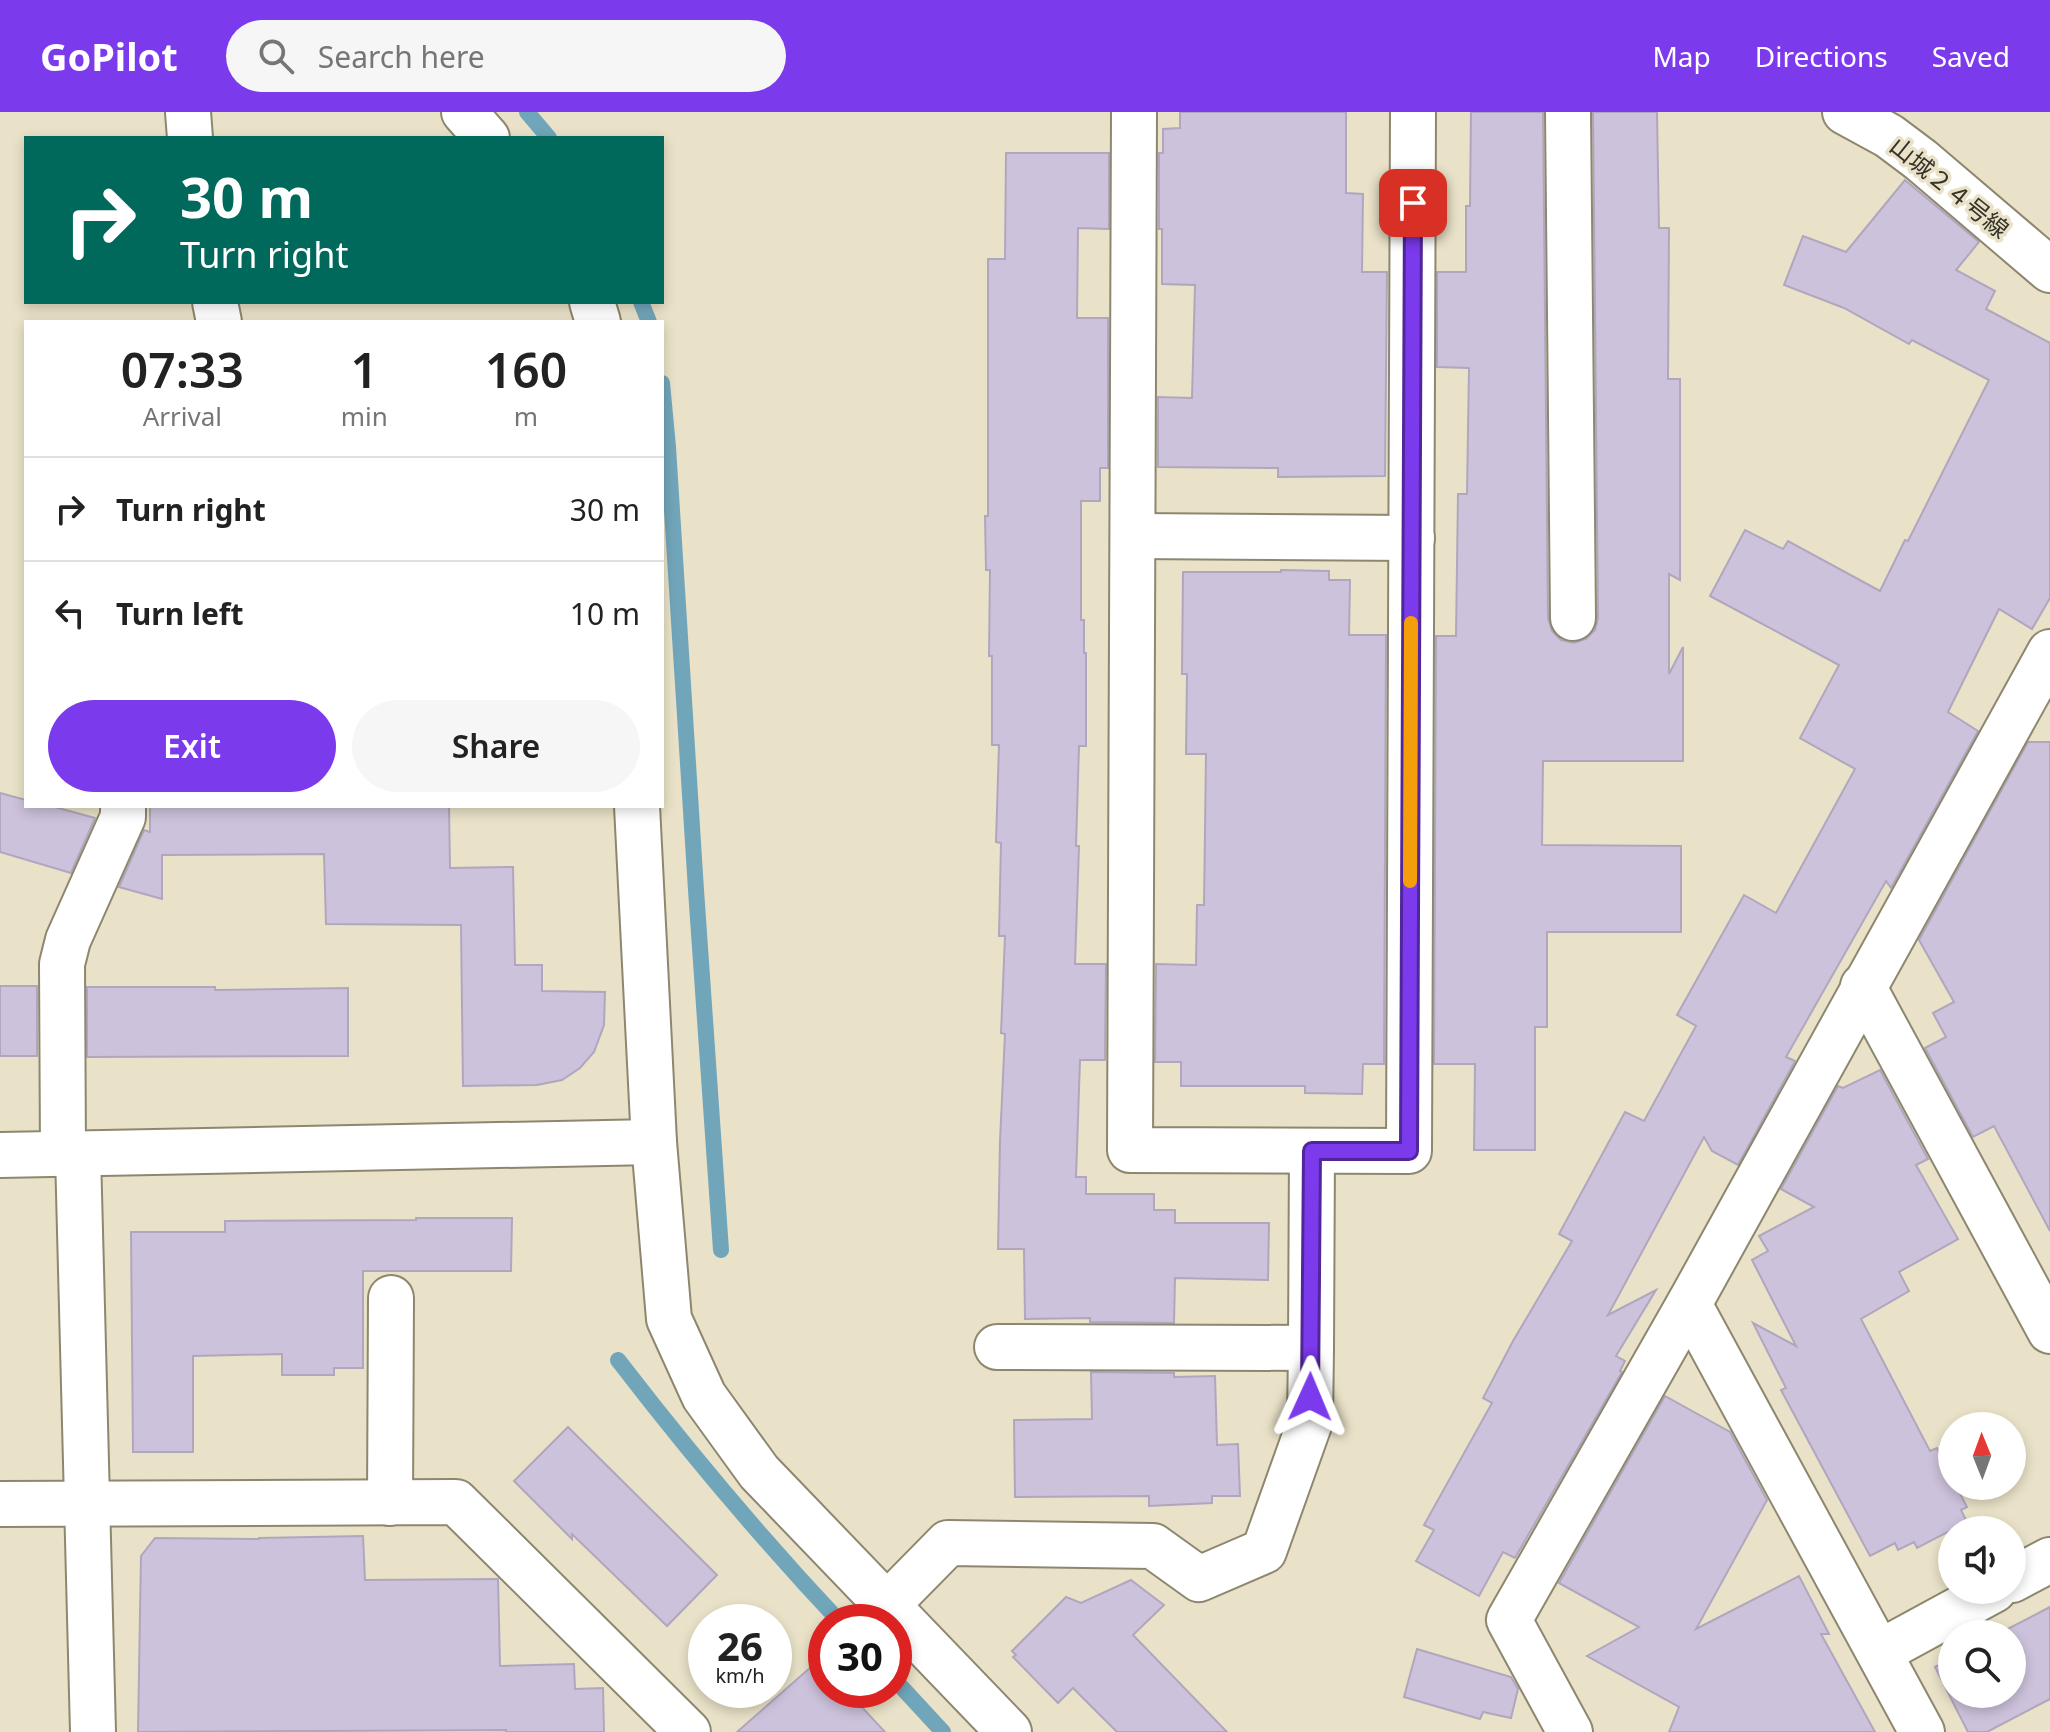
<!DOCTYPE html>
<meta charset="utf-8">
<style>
:root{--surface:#fff;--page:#f6f6f6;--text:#222;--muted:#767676;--line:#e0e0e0;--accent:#7c3aed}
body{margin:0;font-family:"Noto Sans","Noto Sans JP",sans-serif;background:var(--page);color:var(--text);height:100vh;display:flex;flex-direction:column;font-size:30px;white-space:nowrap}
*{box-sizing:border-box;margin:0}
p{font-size:26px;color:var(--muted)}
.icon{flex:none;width:44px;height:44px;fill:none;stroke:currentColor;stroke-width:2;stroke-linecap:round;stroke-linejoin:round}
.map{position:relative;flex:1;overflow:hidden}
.details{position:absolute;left:24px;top:208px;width:640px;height:488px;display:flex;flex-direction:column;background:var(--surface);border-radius:0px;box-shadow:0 4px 12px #0003}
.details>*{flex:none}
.hud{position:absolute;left:24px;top:24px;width:640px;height:168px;border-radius:0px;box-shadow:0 4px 12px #0003;background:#00695c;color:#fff;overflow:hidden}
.needle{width:52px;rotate:359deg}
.buttons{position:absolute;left:1938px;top:1300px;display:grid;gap:16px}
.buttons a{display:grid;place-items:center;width:88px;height:88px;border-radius:50%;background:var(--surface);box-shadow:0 4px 12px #0003;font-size:40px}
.speed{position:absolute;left:688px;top:1492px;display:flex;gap:16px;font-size:40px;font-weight:700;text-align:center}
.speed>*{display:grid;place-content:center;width:104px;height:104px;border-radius:50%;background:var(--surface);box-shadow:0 4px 12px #0003;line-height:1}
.speed small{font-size:20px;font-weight:400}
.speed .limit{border:12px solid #d22;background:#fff;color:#111}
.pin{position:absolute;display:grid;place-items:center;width:68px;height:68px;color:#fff;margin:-34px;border-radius:16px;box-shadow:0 4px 12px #0006}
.me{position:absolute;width:88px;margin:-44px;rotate:1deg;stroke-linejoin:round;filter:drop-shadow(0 0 6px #0008)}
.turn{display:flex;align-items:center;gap:28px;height:168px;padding:0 24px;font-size:36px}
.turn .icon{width:104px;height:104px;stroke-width:2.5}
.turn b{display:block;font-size:56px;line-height:68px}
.eta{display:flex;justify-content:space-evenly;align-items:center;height:136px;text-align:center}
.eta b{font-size:48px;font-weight:600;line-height:56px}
.cta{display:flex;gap:16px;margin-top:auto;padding:16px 24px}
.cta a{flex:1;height:92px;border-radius:48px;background:var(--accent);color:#fff;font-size:32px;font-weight:600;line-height:92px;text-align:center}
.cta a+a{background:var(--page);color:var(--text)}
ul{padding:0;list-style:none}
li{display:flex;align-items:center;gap:24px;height:104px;padding:0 24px;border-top:2px solid var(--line)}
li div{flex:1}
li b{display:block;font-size:30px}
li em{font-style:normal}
header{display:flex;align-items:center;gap:48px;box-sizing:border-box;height:112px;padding:0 40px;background:var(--accent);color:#fff}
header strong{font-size:38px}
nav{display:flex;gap:44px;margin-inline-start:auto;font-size:28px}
.search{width:560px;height:72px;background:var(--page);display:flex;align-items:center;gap:20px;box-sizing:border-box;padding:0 28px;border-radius:44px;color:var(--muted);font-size:30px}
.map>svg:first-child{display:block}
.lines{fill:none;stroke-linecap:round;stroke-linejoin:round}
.stream{stroke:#71a5ba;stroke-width:16}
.building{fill:#ccc2db;stroke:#b0a6bd;stroke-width:2}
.minor-casing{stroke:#8d876f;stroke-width:48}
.tertiary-casing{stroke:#8d876f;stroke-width:48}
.minor{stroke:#fff;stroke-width:44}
.tertiary{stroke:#fff;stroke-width:44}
.route-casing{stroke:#51269a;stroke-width:20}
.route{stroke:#7c3aed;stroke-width:14}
.slow{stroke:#f59e0b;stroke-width:14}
.labels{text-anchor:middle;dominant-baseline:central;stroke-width:7;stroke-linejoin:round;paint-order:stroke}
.street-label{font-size:24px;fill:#353228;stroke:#e9e2c8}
</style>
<header>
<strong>GoPilot</strong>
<div class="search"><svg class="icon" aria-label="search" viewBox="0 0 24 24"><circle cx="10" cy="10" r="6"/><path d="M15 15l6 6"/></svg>Search here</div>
<nav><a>Map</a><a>Directions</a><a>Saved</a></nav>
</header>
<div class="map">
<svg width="2050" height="1620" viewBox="0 0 2050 1620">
<rect width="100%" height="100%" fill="#e9e2c8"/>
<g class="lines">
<g class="stream">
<polyline points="527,0 549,26"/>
<polyline points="641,190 649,210"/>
<polyline points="662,271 668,335 696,778 721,1138"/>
<path d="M618,1248c70,91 143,178 222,262"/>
<polyline points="894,1567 943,1620"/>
</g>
</g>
<g class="building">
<polygon points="1180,0 1346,0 1346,81 1363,82 1362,160 1387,160 1385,364 1278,365 1278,356 1158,355 1158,285 1192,286 1195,173 1162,172 1162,117 1159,117 1159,41 1163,41 1163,17 1180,16"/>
<polygon points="1471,0 1543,0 1548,506 1552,519 1561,528 1574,531 1586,527 1595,518 1598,506 1593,0 1657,0 1659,116 1669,116 1668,267 1680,267 1680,468 1669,462 1669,562 1683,535 1683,649 1543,649 1542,733 1681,734 1681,820 1547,820 1547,915 1535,915 1535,1038 1474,1038 1475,952 1434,952 1436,524 1456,524 1458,382 1467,382 1469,256 1437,255 1437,160 1466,160 1466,94 1470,94"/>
<polygon points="1006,41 1109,41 1109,117 1078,116 1077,206 1108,206 1108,356 1100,356 1100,389 1081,389 1081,508 1084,508 1084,541 1086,541 1086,634 1079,634 1076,734 1079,734 1075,852 1106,852 1105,948 1080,948 1076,1065 1086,1065 1086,1082 1154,1082 1154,1098 1175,1098 1175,1111 1269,1111 1268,1168 1175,1166 1174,1211 1090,1210 1090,1206 1025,1207 1024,1137 998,1137 1000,1029 1005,922 1001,921 1005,824 999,824 1001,731 996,730 999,633 992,633 992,544 989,544 990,458 986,458 985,404 988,404 988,147 1005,147"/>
<polygon points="1905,68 1979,130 1956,158 1995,179 1986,197 2050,231 2050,486 2032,517 1999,497 1948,600 1978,619 1891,776 1886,769 1786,945 1795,949 1738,1053 1712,1039 1704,1025 1608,1203 1656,1178 1616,1244 1625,1249 1620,1259 1622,1260 1515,1446 1503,1440 1479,1484 1416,1449 1434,1418 1424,1413 1492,1291 1483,1286 1513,1229 1572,1129 1559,1122 1625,1000 1644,1009 1696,914 1677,903 1744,783 1776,801 1855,657 1800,626 1839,553 1710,484 1745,418 1783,437 1788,429 1880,479 1905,428 1908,429 1989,268 1912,228 1909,232 1844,196 1784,173 1803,124 1846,140"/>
<polygon points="1281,458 1329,459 1329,468 1350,468 1349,523 1386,523 1384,952 1363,952 1362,982 1305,981 1305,974 1181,974 1181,950 1155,950 1156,852 1196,853 1197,793 1204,793 1206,642 1186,642 1187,562 1182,562 1183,460 1281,460"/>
<polygon points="2028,630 2050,630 2050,1119 1994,1014 1973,1025 1925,936 1946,925 1933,901 1954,890 1919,828"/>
<polygon points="0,681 26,688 26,694 51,694 95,706 71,761 0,740"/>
<polygon points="150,694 449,694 450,756 513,755 515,853 542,853 542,879 605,880 604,913 594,940 580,956 562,968 537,973 463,974 461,813 326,812 324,742 162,743 162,787 119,775 144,718 150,720"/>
<rect x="0" y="874" width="37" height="70"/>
<polygon points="87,875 215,875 215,878 348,876 348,944 87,945"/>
<polygon points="1880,958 1928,1047 1916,1053 1958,1127 1899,1160 1909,1179 1861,1207 1930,1339 1937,1336 1952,1366 1952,1374 1956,1374 1967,1395 1961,1398 1967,1410 1917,1436 1914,1430 1898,1438 1895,1431 1870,1444 1781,1278 1786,1276 1753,1211 1796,1234 1752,1148 1768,1139 1759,1124 1814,1095 1781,1077 1838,974 1843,976"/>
<polygon points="416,1106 512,1106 511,1159 363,1159 363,1256 334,1256 334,1263 282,1263 282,1242 193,1244 193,1340 133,1340 131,1120 225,1120 225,1109 416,1108"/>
<polygon points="1091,1260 1174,1261 1174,1265 1215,1264 1217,1333 1238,1332 1240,1384 1212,1384 1212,1391 1149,1394 1149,1384 1015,1385 1014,1308 1092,1307"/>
<polygon points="1665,1284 1730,1320 1767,1388 1696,1517 1799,1464 1829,1522 1821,1522 1875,1620 1669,1620 1679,1595 1587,1544 1639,1515 1559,1471"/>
<polygon points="568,1315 717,1463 667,1514 572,1422 572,1427 514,1369"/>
<polygon points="363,1424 365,1468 498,1467 500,1554 574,1552 575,1577 603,1576 604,1620 506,1620 506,1618 138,1620 141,1444 155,1426 259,1427 259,1426"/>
<polygon points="1131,1468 1164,1493 1133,1523 1227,1620 1117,1620 1073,1576 1058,1591 1013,1545 1016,1543 1012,1539 1066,1485 1081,1491"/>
<polygon points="2050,1495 2050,1587 1987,1620 1968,1620 1935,1555 1952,1546 1952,1582 2012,1582 2012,1522 1998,1522"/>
<polygon points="1417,1537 1511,1565 1518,1577 1511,1606 1483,1600 1480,1607 1404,1585"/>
<polygon points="821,1551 826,1557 826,1578 846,1578 885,1620 737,1620 812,1554 815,1557"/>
</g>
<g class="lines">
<defs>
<g id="minor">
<polyline points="188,0 190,26"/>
<polyline points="1568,0 1573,506"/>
<polyline points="1845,0 1889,24 1921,48 2050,158"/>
<polyline points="1134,2 1130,1038 1409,1039 1413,0"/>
<polyline points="215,190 219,210"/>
<polyline points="1133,424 1412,426"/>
<polyline points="1863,874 2050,1219"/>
<polyline points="63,1042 62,852 68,828 123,705 123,694"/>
<polyline points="78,1042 93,1620"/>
<polyline points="1689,1192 1922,1620"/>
<polyline points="997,1235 1311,1236 1312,1039"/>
<polyline points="390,1391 391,1186"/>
<polyline points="0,1392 456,1390 688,1620"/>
<polyline points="2012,1468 2050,1448"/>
<polyline points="886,1494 948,1431 1153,1434 1199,1467 1264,1439 1310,1310 1311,1236"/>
<polyline points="1880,1540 1994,1478"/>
<polyline points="1570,1620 1509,1508 1689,1192 2050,540"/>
</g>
<g id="tertiary">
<polyline points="464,0 487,26"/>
<polyline points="592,190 598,210"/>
<polyline points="637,694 654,1030 669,1207 704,1284 759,1360 1009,1620"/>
<polyline points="0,1043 654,1030"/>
</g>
</defs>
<use href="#minor" class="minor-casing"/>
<use href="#tertiary" class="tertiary-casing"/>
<use href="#minor" class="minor"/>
<use href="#tertiary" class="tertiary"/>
</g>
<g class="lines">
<defs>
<polyline id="route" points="1310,1285 1312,1039 1409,1039 1413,91"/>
</defs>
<use href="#route" class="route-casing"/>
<use href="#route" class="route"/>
<polyline class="slow" points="1410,769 1411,511"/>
</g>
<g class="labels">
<g class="street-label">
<text transform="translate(1950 75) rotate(39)">山城２４号線</text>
</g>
</g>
</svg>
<div class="buttons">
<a><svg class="needle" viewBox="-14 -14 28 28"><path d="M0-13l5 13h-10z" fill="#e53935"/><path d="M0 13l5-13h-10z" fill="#767676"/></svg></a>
<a><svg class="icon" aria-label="sound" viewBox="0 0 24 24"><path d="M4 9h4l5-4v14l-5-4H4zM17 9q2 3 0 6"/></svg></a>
<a><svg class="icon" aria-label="search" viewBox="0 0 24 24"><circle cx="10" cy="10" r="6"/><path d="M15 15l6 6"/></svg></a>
</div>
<div class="speed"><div>26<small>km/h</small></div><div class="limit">30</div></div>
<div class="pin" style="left:1413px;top:91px;background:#d93025"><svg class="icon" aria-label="arrive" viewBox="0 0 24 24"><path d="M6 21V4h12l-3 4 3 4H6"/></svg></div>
<svg class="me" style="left:1310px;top:1285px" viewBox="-20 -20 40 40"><path d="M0-17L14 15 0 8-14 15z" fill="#7c3aed" stroke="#fff" stroke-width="4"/></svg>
<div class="hud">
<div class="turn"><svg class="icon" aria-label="right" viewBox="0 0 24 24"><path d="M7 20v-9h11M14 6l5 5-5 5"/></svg><div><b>30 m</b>Turn right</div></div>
</div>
<section class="details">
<div class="eta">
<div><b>07:33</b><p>Arrival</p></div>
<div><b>1</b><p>min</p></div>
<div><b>160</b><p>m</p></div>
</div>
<ul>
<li><svg class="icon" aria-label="right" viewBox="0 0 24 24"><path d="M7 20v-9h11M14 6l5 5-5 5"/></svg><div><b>Turn right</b></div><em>30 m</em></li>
<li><svg class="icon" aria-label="left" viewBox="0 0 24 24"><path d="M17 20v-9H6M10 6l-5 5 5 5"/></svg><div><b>Turn left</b></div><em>10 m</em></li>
</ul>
<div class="cta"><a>Exit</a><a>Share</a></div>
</section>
</div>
